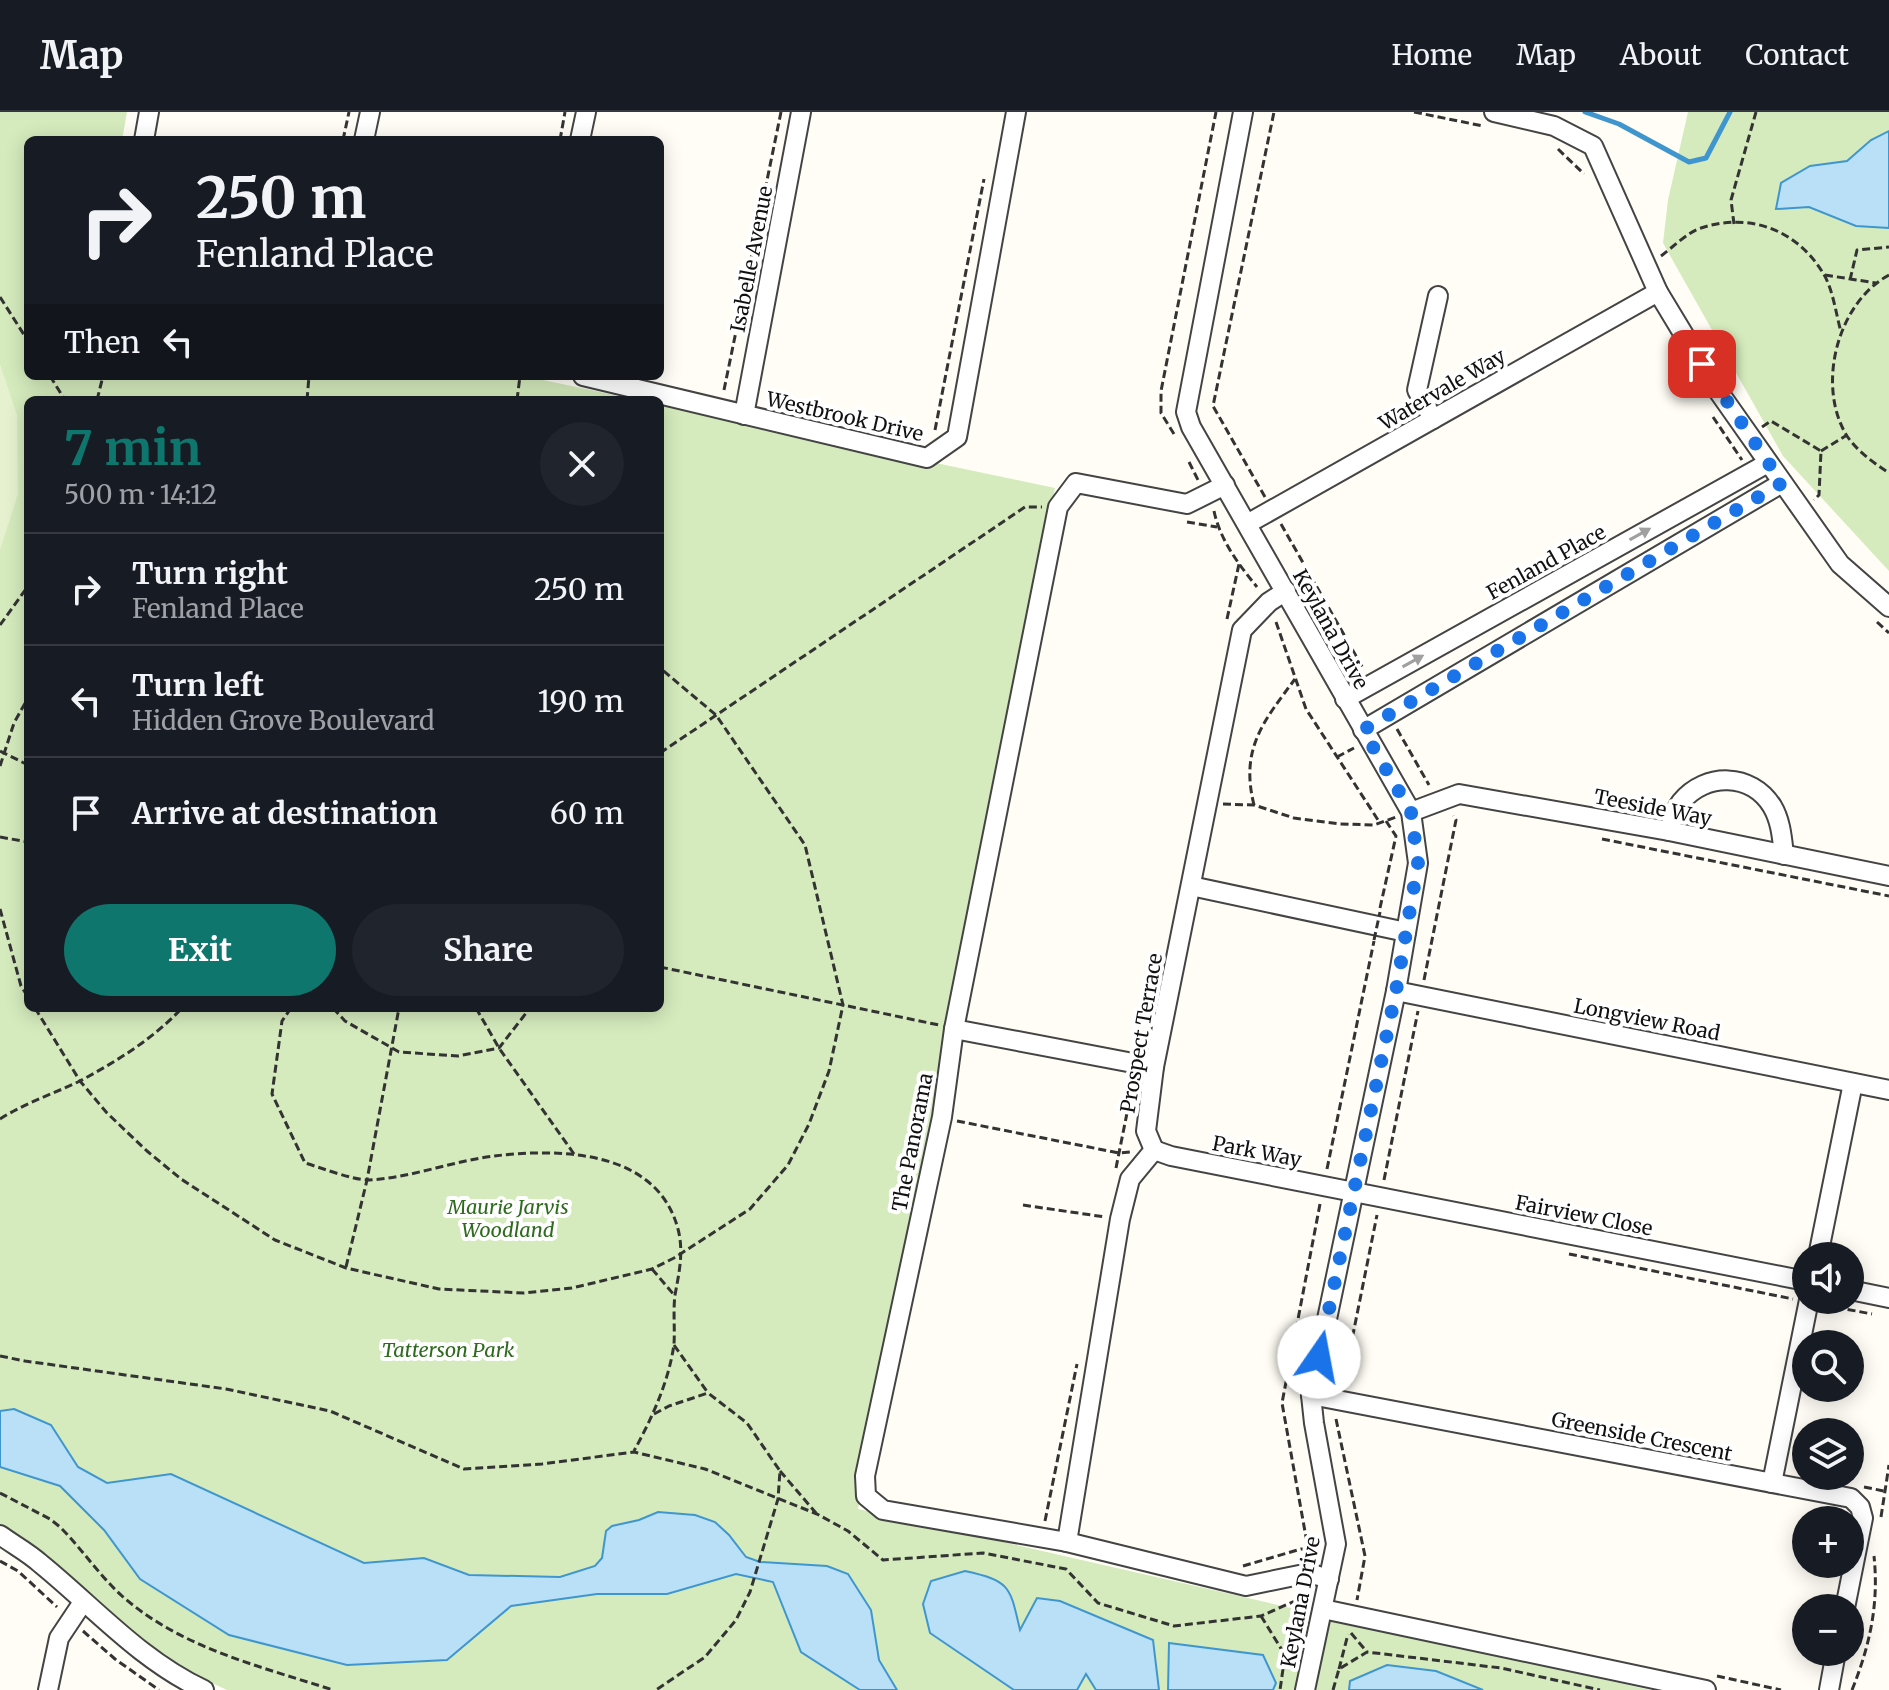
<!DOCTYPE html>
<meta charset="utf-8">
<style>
:root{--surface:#171b24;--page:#20242c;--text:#f1f3f6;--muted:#9ea1a6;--line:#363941;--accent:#0f766e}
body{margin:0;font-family:Merriweather,serif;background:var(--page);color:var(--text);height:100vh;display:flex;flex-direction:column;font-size:30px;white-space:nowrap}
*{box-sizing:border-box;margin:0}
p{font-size:26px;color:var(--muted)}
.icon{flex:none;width:44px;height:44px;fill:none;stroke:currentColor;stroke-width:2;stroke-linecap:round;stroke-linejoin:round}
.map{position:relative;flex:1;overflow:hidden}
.sheet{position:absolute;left:24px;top:284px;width:640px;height:616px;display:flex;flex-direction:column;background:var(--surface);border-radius:12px;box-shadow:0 4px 20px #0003}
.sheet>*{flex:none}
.banner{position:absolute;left:24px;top:24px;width:640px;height:244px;border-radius:12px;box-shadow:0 4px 20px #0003;background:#171b24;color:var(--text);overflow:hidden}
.controls{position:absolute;left:1792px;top:1130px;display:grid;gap:16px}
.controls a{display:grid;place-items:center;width:72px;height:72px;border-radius:50%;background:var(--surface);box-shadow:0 4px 20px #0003;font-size:40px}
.pin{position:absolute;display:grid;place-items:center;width:68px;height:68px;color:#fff;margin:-34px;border-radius:16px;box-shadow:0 4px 12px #0006}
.me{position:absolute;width:88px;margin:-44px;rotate:12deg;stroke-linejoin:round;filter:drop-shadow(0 0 6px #0008)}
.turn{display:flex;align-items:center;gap:28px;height:168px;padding:0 40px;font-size:36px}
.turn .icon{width:104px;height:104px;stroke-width:2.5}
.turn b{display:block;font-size:56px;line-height:68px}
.then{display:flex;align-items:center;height:76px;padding:0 40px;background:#0003;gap:16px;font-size:30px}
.round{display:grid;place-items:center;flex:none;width:84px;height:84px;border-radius:42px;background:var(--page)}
.head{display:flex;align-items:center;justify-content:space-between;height:136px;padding:0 40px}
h1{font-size:48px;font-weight:700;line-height:60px;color:var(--accent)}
.cta{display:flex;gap:16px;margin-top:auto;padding:16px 40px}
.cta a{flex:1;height:92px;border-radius:48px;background:var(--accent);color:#fff;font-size:32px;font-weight:700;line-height:92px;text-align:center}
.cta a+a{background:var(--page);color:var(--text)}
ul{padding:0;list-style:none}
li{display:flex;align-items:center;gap:24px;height:112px;padding:0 40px;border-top:2px solid var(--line)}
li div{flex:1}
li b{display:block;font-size:30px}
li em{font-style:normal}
header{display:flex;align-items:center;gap:48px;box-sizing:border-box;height:112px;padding:0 40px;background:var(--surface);border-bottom:2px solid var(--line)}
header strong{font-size:38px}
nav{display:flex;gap:44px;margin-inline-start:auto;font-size:28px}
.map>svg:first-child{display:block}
.green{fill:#d5ebbd}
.pitch{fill:#e6f2cf}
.water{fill:#b9e0f7;stroke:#3f96cf;stroke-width:2}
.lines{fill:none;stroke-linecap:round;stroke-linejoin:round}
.stream{stroke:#3f96cf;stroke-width:5}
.minor-casing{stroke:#444;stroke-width:22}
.path{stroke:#333;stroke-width:3;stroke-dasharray:8 4;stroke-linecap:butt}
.minor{stroke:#fff;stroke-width:18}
.path-bridge{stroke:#333;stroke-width:3;stroke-dasharray:8 4;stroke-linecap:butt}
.oneway{fill:#a0a0a0}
.route{stroke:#1a73e8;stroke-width:14;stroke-dasharray:0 25.2}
.labels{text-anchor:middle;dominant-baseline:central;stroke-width:8;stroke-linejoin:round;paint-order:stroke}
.street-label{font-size:20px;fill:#111;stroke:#fff}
.park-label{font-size:20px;font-style:italic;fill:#2f6b1f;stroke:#fff}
</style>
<header>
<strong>Map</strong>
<nav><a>Home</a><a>Map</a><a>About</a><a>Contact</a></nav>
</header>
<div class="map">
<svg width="1889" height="1578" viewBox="0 0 1889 1578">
<rect width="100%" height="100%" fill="#fffdf5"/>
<g class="green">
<path d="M0,0h127l-5,28h-94v236h496l114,24h-610v608h632v-603l395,83 -197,1021 792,181h-1423c-41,-19 -79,-43 -113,-73 -38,-33 -70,-67 -114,-93z"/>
<polygon points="1688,0 1889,0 1889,459 1783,344 1663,131 1668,88"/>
</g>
<polygon class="pitch" points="0,252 17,303 18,382 0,438"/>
<g class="water">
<polygon points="1889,19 1889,116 1856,114 1809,95 1776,97 1781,71 1810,54 1847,49 1871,28"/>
<polygon points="14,1297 51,1313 78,1355 107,1371 171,1362 364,1451 424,1446 469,1463 560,1465 595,1454 602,1446 606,1419 612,1414 639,1408 658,1400 695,1403 715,1410 729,1423 746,1445 760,1450 827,1454 848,1462 871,1498 879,1548 897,1578 860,1578 801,1540 773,1470 736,1462 667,1482 597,1482 511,1494 447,1548 347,1553 229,1523 140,1467 104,1418 60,1374 0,1355 0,1299"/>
<path d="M965,1459c46,10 45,16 55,59l17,-32 23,3 93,39 6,50h-63l-10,-16 -9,16h-63l-84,-57 -7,-29 8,-23z"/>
<polygon points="1169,1531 1263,1543 1276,1571 1273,1578 1168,1578"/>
<polygon points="1387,1553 1436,1559 1483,1578 1349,1578 1350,1569"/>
</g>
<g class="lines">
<polyline class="stream" points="1585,0 1619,12 1689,50 1706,46 1730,0"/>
<defs>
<g id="minor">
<polyline points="1243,0 1186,300 1191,315 1411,700 1418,751 1396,879 1311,1283 1314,1311 1336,1432 1305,1578"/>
<polyline points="1494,0 1554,14 1593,34 1658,180 1716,276 1840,452 1889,495"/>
<polyline points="144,28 149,0"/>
<polyline points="364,28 370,0"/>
<polyline points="580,28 586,0"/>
<polyline points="583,264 927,346 957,325 1016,0"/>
<polyline points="744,303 801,0"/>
<polyline points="1433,307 1417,278 1438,184"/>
<polyline points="1225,373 1187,392 1076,371 1058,395 954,917 942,1005 865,1364 866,1384 883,1398 1067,1430 1246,1474 1309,1461 1329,1467"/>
<polyline points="1247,412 1658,180"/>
<polyline points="1345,587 1768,351"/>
<polyline points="1363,618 1782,371"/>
<polyline points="1411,700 1459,682 1669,719 1889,764"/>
<path d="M1669,719c3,-10 5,-20 12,-29 25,-30 70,-29 91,4 9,15 10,32 12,49"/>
<polyline points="1191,774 1406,820"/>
<polyline points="1396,879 1889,978"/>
<polyline points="954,917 1154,955"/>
<polyline points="1154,1038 1171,1044 1806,1169"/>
<polyline points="1818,1144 1853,971"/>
<polyline points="1850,1178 1889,1186"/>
<polyline points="1311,1283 1851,1386 1860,1395 1863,1406 1845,1496"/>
<polyline points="1772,1371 1809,1188"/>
<path d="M0,1423c14,10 29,18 41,29 54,44 99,96 163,126"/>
<polyline points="1067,1430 1120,1107 1130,1067 1154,1038 1146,1019 1154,955 1242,518 1269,490 1286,479"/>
<polyline points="1323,1497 1706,1578"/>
<polyline points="48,1578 59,1526 83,1490"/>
<polyline points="1829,1578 1836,1540"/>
</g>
</defs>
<use href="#minor" class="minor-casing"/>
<g class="path">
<polyline points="1414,0 1483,14"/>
<polyline points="343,28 349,0"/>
<polyline points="560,28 565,0"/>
<polyline points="1558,37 1584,62"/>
<polyline points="1734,112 1731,88 1756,0"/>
<path d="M1661,144c12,-9 27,-24 40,-28 49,-16 96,2 122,45 10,16 13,41 18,59"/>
<polyline points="1825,163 1876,171"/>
<path d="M1889,163c-52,28 -73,111 -42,161 11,16 27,27 42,37"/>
<polyline points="1850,168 1857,138 1889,135"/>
<polyline points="0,185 28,229"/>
<polyline points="50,264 65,288"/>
<polyline points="724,278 781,0"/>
<polyline points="97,288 103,264"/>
<polyline points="307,288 309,264"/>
<polyline points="517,288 520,264"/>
<polyline points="1713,305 1742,348"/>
<polyline points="1762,315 1771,309 1821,339 1819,383 1814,388"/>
<polyline points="935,318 984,67"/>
<polyline points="1174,322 1161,301 1161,279 1216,0"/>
<polyline points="1821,339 1847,323"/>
<polyline points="1189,350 1198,368"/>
<polyline points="1265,385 1213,294 1274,0"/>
<path d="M1214,399c6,29 25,54 43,76"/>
<polyline points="1187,410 1217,415"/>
<polyline points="1281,412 1364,558"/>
<polyline points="1227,507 1239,452"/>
<polyline points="1276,510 1306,597 1380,711"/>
<polyline points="1877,510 1889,521"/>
<polyline points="0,513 28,474"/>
<polyline points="1397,617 1429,673"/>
<polyline points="0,639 28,653"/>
<polyline points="660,641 1025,395 1042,395"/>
<polyline points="1337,645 1354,636"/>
<polyline points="0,654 14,611 28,586"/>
<polyline points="1223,692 1254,693 1294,706 1340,712 1374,713 1396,705"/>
<path d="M1254,693c-14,-56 9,-83 41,-126"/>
<polyline points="0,725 28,730"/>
<polyline points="1602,727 1889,784"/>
<polyline points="1380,796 1396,724 1386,709"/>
<polyline points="0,797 21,874 28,885"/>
<polyline points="660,855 939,913"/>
<polyline points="1424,868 1456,708 1453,704"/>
<polyline points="35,896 80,969 107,1001 147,1039 181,1067 275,1128 346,1156 439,1177 524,1181 572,1176 652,1157 674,1146 750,1097 788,1053 809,1012 829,959 843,893 805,733 716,603 660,556"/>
<path d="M291,896l-9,13 -10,73 33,69c17,5 47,17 64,17 41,-2 84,-19 125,-24 67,-8 163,-6 184,73 6,23 1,44 -3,66 -2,16 0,33 -1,49 -5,37 -22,74 -40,107"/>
<polyline points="333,896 345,909 399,940 458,944 499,936 530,896"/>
<polyline points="476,896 499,936 574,1042"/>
<path d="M0,1007c25,-16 53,-25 80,-38 37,-20 73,-42 102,-73"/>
<polyline points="957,1009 1119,1041 1130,1040"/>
<polyline points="1116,1056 1131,981"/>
<polyline points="1327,1057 1374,829"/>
<polyline points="1384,1068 1418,899"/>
<polyline points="1023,1093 1105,1105"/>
<polyline points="1569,1142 1793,1187"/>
<polyline points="346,1155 367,1068 399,896"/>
<polyline points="652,1157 675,1184"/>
<polyline points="1824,1193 1872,1202"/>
<polyline points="674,1233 708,1281"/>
<polyline points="0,1244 25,1249 226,1277 330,1299 464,1357 542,1352 634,1340 705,1357 817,1402 848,1419 883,1448 983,1441 1066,1457 1098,1491 1174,1514 1261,1504 1297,1488 1300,1480"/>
<polyline points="1343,1272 1377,1103"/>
<polyline points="654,1302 669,1294 708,1281 747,1311 780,1359 778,1387 750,1480 736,1508 705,1545 656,1578"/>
<polyline points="1336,1307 1365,1444 1357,1488"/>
<polyline points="780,1359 816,1401"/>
<polyline points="1864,1375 1884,1379"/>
<path d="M0,1381l50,26 10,8c22,22 39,48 62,69 59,52 137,70 211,94"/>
<polyline points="1881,1405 1889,1353"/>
<polyline points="1045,1409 1077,1252"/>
<polyline points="1309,1442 1282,1291 1320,1092"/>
<polyline points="0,1449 18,1459 57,1495"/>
<polyline points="1243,1454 1301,1437 1317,1439"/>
<polyline points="1261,1504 1285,1543 1280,1578"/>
<polyline points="83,1519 115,1547 159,1578"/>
<polyline points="1351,1521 1367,1540"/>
<polyline points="1285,1544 1296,1489"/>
<polyline points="1339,1557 1348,1522"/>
<polyline points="1717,1564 1781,1578"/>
<polyline points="1333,1578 1339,1557 1367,1540 1501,1556 1600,1578"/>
<path d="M1852,1578c18,-45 27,-86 22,-134"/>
</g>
<use href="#minor" class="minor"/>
<polyline class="path-bridge" points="1374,828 1380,800"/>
</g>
<defs><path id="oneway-solid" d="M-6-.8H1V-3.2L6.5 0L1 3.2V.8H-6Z" transform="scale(2)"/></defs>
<g class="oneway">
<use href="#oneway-solid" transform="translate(1640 422) rotate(-29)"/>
<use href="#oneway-solid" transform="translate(1413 549) rotate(-29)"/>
</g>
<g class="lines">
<polyline class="route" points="1319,1245 1396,879 1418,751 1411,700 1363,618 1782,371 1702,252"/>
</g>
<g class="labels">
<g class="street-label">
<text transform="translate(751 147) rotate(-79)">Isabelle Avenue</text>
<text transform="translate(1442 277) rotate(-30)">Watervale Way</text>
<text transform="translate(845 304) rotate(13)">Westbrook Drive</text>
<text transform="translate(1546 450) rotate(-29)">Fenland Place</text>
<text transform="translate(1331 517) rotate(61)">Keylana Drive</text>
<text transform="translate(1653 695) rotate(11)">Teeside Way</text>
<text transform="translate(1647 907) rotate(11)">Longview Road</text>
<text transform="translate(1141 921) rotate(-80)">Prospect Terrace</text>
<text transform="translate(912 1030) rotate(-79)">The Panorama</text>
<text transform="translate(1257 1039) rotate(11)">Park Way</text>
<text transform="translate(1584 1103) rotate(11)">Fairview Close</text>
<text transform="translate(1642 1324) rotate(11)">Greenside Crescent</text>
<text transform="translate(1300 1490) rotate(-79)">Keylana Drive</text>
</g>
<g class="park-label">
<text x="508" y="1094">Maurie Jarvis<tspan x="508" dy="23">Woodland</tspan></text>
<text x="448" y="1237">Tatterson Park</text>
</g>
</g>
</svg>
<div class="controls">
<a><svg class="icon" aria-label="sound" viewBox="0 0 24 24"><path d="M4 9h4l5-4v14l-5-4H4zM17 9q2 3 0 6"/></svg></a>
<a><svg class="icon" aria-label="search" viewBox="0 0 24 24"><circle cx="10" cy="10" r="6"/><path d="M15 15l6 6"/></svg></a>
<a><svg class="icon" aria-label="layers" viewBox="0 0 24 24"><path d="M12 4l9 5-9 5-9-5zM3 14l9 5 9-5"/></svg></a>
<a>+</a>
<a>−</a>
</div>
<div class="pin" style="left:1702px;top:252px;background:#d93025"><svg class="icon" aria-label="arrive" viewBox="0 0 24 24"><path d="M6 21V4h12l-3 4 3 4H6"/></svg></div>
<svg class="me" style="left:1319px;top:1245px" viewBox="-20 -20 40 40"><circle r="19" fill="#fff"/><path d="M0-13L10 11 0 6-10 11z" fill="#1a73e8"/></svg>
<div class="banner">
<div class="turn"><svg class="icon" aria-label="right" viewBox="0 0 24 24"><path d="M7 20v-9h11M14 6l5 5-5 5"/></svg><div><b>250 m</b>Fenland Place</div></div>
<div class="then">Then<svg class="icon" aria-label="left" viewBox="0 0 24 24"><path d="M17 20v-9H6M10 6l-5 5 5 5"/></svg></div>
</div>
<section class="sheet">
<div class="head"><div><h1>7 min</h1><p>500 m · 14:12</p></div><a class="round"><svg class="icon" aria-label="close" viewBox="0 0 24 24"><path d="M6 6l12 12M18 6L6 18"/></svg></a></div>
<ul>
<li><svg class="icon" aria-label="right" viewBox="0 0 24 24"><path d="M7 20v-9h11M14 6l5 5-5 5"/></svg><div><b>Turn right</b><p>Fenland Place</p></div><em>250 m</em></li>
<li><svg class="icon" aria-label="left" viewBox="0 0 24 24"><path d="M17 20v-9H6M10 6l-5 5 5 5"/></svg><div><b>Turn left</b><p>Hidden Grove Boulevard</p></div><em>190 m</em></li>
<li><svg class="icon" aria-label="arrive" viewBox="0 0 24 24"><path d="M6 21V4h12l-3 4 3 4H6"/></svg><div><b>Arrive at destination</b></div><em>60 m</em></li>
</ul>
<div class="cta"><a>Exit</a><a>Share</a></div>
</section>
</div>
